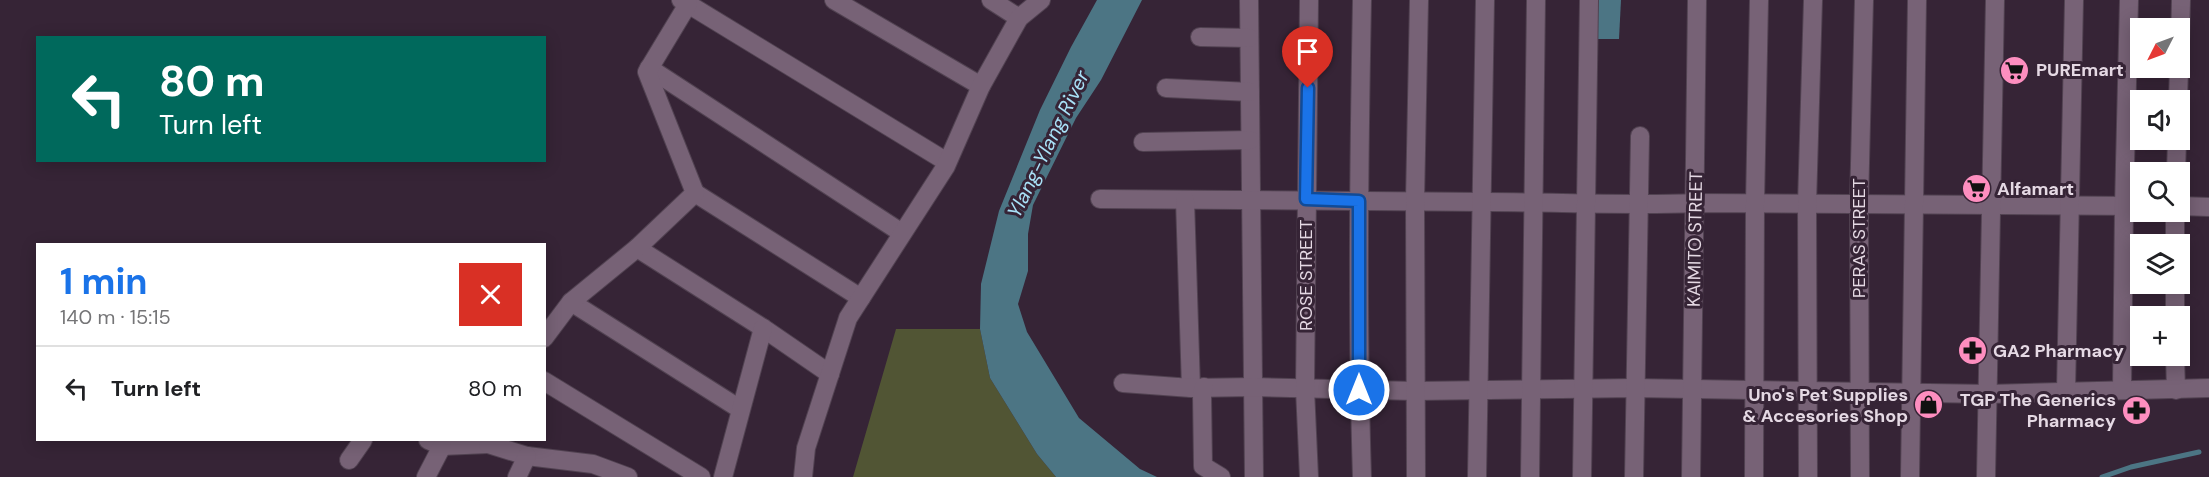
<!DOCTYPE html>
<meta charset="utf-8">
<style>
:root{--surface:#fff;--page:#f6f6f6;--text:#202124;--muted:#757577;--line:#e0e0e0;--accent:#1a73e8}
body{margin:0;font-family:"DM Sans",sans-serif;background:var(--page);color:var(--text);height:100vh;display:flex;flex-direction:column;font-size:22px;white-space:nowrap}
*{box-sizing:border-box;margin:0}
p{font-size:20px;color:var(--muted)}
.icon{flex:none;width:33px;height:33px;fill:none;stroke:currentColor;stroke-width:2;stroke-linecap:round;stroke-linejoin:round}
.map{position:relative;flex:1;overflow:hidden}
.details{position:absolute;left:36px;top:243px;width:510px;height:198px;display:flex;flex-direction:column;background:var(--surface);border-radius:0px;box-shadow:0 3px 15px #0003}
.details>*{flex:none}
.top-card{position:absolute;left:36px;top:36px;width:510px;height:126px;border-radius:0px;box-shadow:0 3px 15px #0003;background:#00695c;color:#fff;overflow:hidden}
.needle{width:39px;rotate:228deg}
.tools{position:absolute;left:2130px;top:18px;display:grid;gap:12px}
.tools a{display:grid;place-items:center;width:60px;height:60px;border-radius:0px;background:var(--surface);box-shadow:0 3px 15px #0003;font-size:30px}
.pin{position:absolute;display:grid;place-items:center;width:51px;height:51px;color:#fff;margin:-62px -26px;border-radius:50% 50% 50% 0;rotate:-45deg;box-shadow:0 0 6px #0007}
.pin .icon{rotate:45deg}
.me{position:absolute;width:66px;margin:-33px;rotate:0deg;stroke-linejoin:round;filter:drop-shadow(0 0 4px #0008)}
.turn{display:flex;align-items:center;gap:21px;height:126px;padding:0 24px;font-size:27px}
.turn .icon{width:78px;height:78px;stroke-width:2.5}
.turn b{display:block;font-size:42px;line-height:51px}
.round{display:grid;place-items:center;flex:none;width:63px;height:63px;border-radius:0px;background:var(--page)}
.headline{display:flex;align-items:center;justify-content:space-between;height:102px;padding:0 24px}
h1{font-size:36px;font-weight:700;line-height:45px;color:var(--accent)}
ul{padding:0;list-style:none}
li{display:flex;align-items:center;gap:18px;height:84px;padding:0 24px;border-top:2px solid var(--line)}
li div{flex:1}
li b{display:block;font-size:22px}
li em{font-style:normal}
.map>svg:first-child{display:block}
.forest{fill:#515534}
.water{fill:#4c7584}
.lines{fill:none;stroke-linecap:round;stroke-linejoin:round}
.stream{stroke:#4c7584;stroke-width:5}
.minor-casing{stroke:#514251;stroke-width:20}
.tertiary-casing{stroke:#514251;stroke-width:20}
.minor{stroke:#776276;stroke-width:18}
.tertiary{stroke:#776276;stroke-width:18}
.route-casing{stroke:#114b97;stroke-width:15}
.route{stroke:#1a73e8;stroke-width:10}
.labels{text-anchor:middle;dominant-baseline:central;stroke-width:6;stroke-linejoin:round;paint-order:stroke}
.poi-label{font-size:18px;font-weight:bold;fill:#e5d9e4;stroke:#362436;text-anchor:start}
.street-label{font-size:18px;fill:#e5d9e4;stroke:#362436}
.water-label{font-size:20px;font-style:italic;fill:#a9e2f8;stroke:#362436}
</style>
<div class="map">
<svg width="2209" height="477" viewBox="0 0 2209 477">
<rect width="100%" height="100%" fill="#362436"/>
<polygon class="forest" points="896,329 980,329 990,378 1037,454 1056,477 853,477"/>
<g class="water">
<polygon points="1097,0 1142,0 1101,80 1076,118 1033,205 1028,234 1028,271 1018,304 1027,332 1079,418 1140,469 1157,477 1056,477 1037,454 990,378 980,329 981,284 999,211 1040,110 1071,47"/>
<polygon points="1598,0 1621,0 1619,39 1596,39"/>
</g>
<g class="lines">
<polyline class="stream" points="2102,477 2131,467 2199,452"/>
<defs>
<g id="minor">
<polyline points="689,0 688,4 947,162"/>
<polyline points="834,0 981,86"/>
<polyline points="991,0 1019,18"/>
<polyline points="1249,0 1254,477"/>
<polyline points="1200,37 1249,38"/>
<polyline points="2180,42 2181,0"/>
<polyline points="649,68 902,233"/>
<polyline points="1166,88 1250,92"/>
<polyline points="2178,100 2179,68"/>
<polyline points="1143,142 1250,140"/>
<polyline points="2176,172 2177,140"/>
<polyline points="695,193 861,298"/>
<path d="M1100,199c129,1 258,2 387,3 69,0 139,4 209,1l444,3"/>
<polyline points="1185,200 1191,388"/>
<polyline points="2180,206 2209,207"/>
<polyline points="2175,212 2175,244"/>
<polyline points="637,248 763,328 830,374"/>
<polyline points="2175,284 2175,316"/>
<polyline points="571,302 740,409"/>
<polyline points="544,338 571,302 637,248 695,193 647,72 688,4 681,0"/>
<polyline points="2175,356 2176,390"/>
<polyline points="544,381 701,477"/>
<polyline points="1123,383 1191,388 1254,387 1415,391 1635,388 1989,394 2209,388"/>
<polyline points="1204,387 1202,394 1203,466 1221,477"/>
<polyline points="2122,390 2124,206 2129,0"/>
<polyline points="2066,391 2074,0"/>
<polyline points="428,440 442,446 488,444 490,440"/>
<polyline points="488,444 527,456 593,464 628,477"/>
<polyline points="349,460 363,440"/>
<polyline points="426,477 442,446"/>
<polyline points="517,477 527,456"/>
<polyline points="723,477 763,328"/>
<polyline points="803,477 806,448 848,318 946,166 981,86 1019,18 1041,0"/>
<polyline points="1309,477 1305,389 1309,0"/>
<path d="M1362,477c-5,-159 -3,-318 0,-477"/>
<polyline points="1416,477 1415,201 1419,0"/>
<polyline points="1477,477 1485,0"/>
<polyline points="1530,477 1536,0"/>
<polyline points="1582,477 1589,0"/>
<polyline points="1634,477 1640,136"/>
<polyline points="1691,477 1697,0"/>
<polyline points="1754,477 1755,204 1759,0"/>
<polyline points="1808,477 1807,204 1813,0"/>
<polyline points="1860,477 1859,204 1864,0"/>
<polyline points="1910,477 1917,0"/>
</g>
<polyline id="tertiary" points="1986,477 1995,0"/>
</defs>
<use href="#minor" class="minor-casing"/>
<use href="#tertiary" class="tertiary-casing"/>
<use href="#minor" class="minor"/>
<use href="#tertiary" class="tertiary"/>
</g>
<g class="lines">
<defs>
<polyline id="route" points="1308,88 1306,199 1359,201 1359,390"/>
</defs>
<use href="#route" class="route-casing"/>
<use href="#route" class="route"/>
</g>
<defs>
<symbol id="supermarket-disc" viewBox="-11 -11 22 22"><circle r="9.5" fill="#fd8ebf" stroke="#362436"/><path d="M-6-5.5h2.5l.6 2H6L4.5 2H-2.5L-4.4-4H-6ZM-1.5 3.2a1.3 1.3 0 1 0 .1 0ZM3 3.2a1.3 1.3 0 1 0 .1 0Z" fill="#111"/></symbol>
<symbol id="pharmacy-disc" viewBox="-11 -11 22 22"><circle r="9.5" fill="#fd8ebf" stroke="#362436"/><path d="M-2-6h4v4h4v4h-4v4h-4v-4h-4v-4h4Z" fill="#111"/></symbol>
<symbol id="shop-disc" viewBox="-11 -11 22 22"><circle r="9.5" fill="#fd8ebf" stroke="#362436"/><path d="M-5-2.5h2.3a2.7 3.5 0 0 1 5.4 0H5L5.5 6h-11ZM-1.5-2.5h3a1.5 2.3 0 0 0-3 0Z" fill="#111"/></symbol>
</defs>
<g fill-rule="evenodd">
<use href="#supermarket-disc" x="1998" y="54" width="33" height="33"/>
<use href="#supermarket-disc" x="1960" y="172" width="33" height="33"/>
<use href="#pharmacy-disc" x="1956" y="334" width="33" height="33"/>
<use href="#shop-disc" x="1912" y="388" width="33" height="33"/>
<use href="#pharmacy-disc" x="2120" y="394" width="33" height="33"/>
</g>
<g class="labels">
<g class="poi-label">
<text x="2036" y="70">PUREmart</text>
<text x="1997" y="189">Alfamart</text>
<text x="1993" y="351">GA2 Pharmacy</text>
<text x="1908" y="395" text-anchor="end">Uno's Pet Supplies<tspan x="1908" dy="21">&amp; Accesories Shop</tspan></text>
<text x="2116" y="400" text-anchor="end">TGP The Generics<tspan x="2116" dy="21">Pharmacy</tspan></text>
</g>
<g class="street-label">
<text transform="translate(1859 238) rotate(-90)">PERAS STREET</text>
<text transform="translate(1695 239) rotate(-89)">KAIMITO STREET</text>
<text transform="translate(1306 275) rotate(-90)">ROSE STREET</text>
</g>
<g class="water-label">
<text transform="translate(1048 144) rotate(-64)">Ylang-Ylang River</text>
</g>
</g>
</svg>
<div class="tools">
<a><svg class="needle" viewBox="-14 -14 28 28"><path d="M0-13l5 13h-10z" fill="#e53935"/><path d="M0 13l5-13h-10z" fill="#757577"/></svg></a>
<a><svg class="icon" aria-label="sound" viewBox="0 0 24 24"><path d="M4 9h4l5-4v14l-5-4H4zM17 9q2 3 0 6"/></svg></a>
<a><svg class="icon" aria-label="search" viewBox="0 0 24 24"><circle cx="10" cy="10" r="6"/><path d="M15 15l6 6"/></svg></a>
<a><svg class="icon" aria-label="layers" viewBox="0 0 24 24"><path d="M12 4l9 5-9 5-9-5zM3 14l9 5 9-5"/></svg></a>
<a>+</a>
</div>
<div class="pin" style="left:1308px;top:88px;background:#d93025"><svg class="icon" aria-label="arrive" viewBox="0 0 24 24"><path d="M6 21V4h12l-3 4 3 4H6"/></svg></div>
<svg class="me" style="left:1359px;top:390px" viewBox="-20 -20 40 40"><circle r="17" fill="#1a73e8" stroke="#fff" stroke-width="3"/><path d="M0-11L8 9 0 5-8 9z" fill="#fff"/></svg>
<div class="top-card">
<div class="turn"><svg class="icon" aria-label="left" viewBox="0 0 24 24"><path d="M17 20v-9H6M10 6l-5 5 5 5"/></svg><div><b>80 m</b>Turn left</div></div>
</div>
<section class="details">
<div class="headline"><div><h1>1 min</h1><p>140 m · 15:15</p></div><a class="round" style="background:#d93025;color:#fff"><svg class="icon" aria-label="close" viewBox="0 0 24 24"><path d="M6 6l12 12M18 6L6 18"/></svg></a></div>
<ul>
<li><svg class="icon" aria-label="left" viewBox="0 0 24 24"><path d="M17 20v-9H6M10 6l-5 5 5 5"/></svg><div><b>Turn left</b></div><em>80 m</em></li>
</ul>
</section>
</div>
